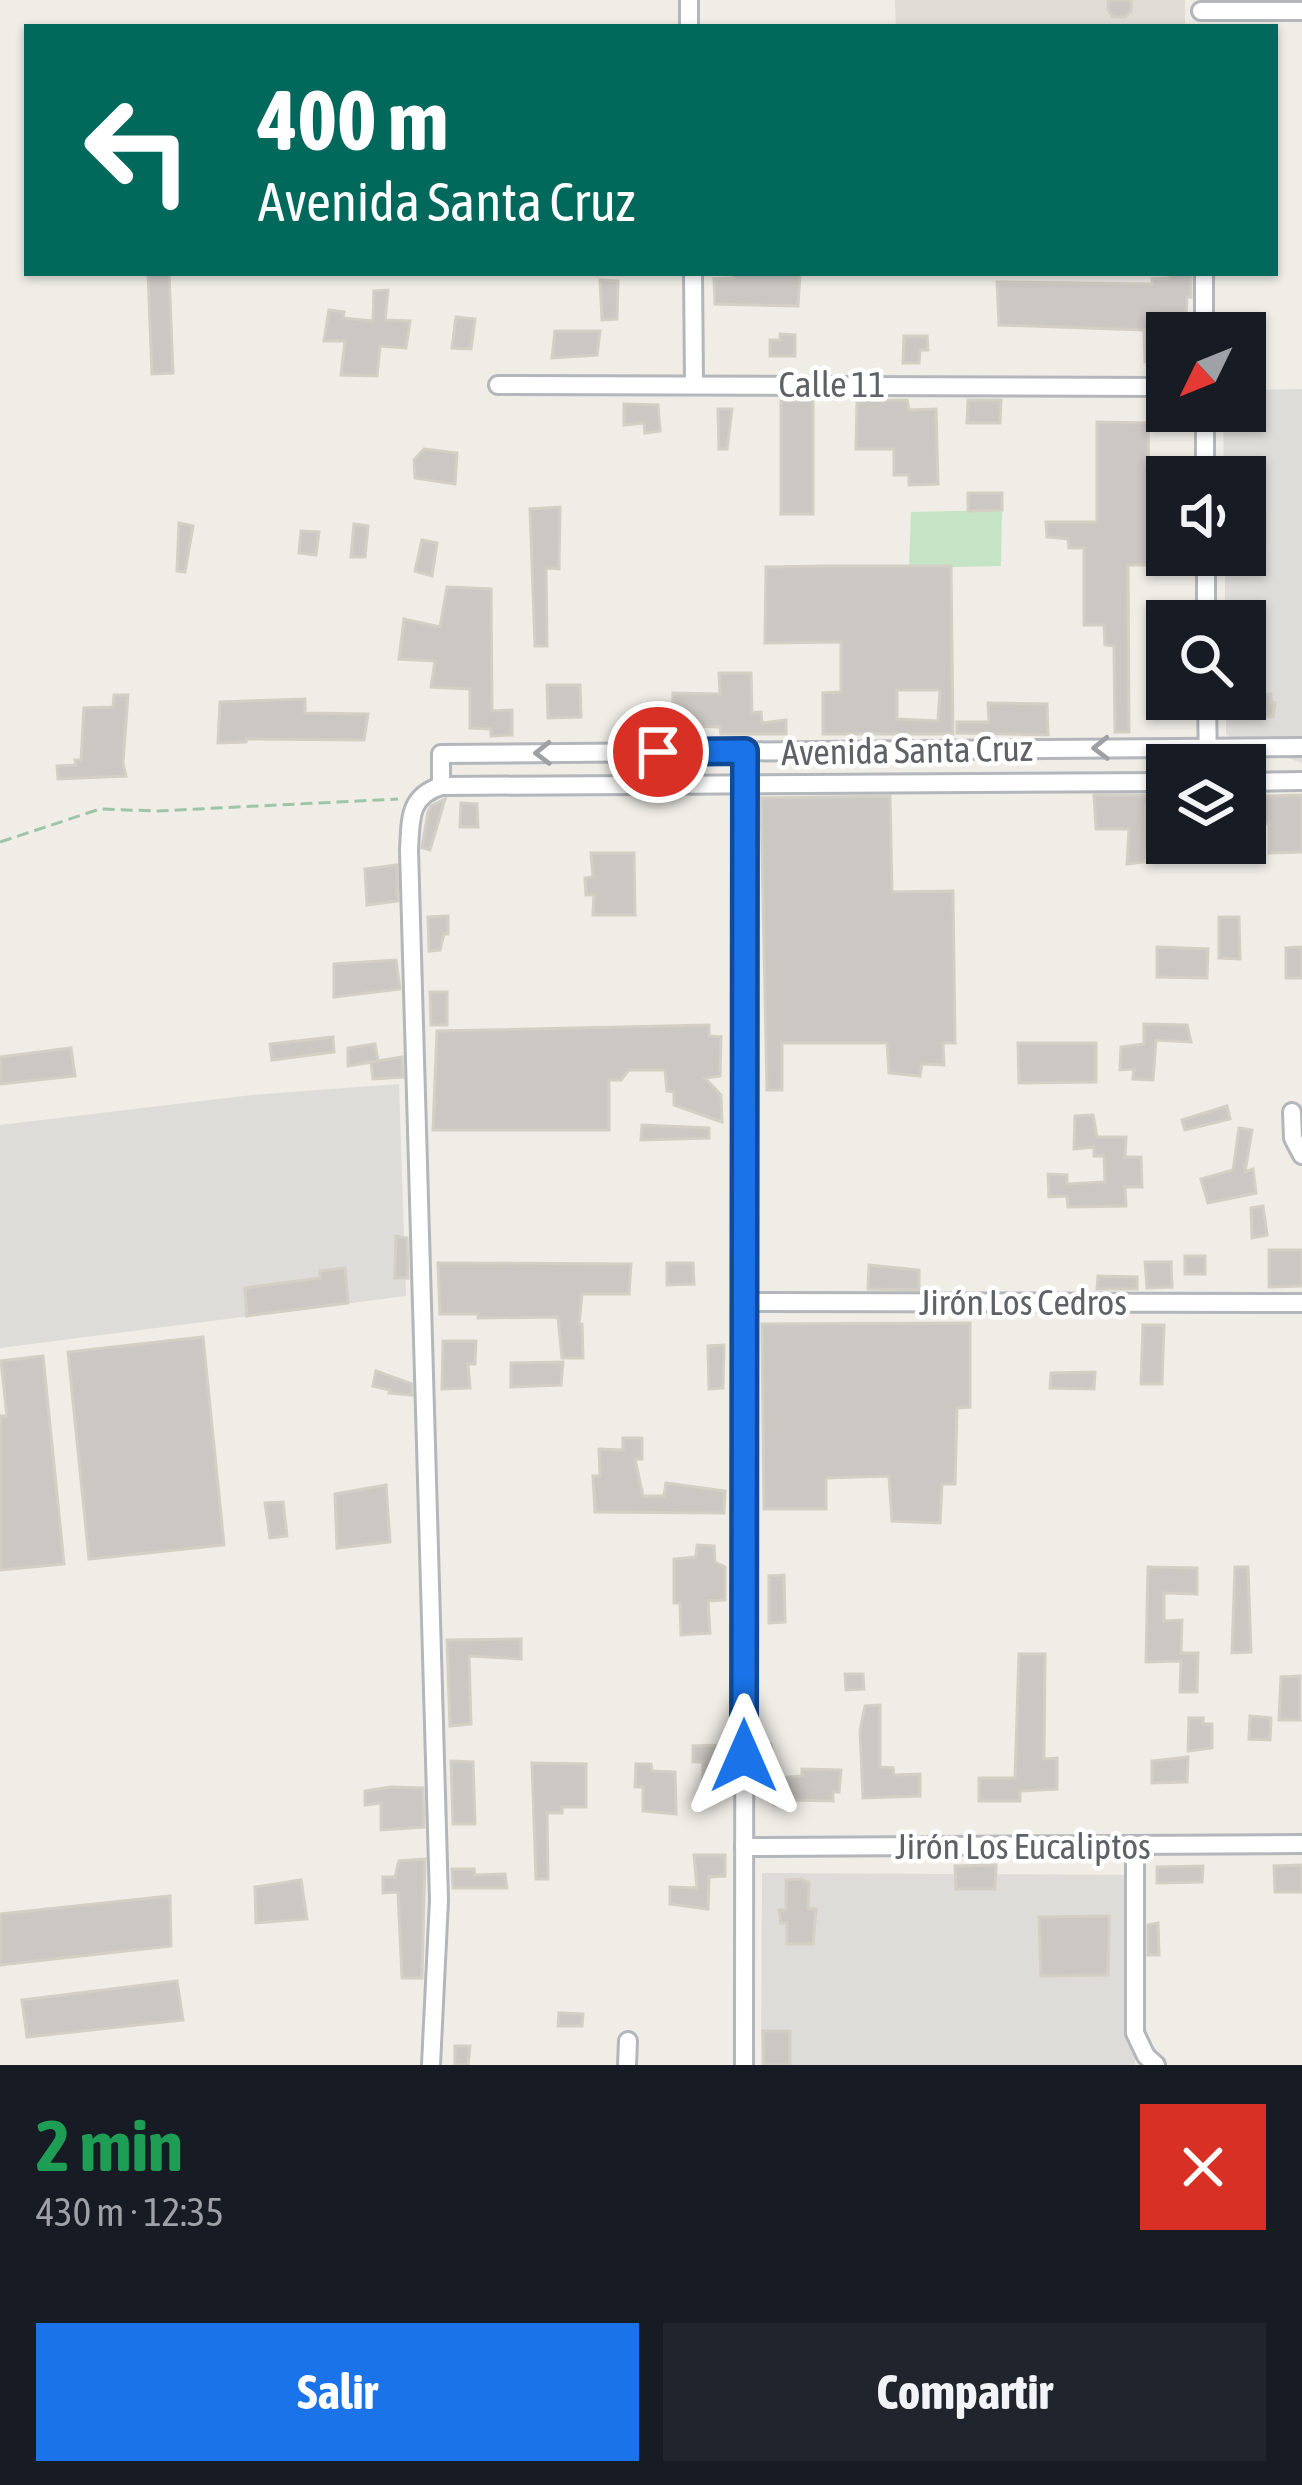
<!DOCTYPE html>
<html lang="es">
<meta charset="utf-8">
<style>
:root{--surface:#171b24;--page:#20242c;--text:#f1f3f6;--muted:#9ea1a6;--accent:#1a73e8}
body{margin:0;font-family:"Asap Condensed",sans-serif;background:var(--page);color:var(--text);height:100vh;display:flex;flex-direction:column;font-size:45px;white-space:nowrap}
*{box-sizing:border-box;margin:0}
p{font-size:39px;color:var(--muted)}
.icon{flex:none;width:66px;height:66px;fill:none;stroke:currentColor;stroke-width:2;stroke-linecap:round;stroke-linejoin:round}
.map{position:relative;height:2065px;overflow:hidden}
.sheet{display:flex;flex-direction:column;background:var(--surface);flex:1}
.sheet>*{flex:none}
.banner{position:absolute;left:24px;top:24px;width:1254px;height:252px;border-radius:0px;box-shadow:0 3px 9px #0004;background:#00695c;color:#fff;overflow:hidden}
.needle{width:78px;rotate:227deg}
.fabs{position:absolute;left:1146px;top:312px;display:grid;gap:24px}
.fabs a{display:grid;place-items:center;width:120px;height:120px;border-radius:0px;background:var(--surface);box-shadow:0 3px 9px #0004;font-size:60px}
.pin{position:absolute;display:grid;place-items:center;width:102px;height:102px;color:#fff;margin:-51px;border:6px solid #fff;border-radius:50%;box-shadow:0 3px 12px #0007}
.me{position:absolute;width:132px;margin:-66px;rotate:0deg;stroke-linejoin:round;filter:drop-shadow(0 0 9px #0008)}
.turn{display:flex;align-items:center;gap:42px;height:252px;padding:0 36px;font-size:54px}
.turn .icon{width:156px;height:156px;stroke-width:2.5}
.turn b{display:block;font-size:84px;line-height:102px}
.round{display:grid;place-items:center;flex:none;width:126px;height:126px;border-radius:0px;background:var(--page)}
.headline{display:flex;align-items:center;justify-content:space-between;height:204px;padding:0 36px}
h1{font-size:72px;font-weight:700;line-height:90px;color:#1e9e55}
.action{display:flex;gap:24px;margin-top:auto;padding:24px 36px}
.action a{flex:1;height:138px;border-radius:0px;background:var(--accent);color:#fff;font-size:48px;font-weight:700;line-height:138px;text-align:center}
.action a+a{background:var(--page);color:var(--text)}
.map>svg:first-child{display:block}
.industrial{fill:#dedcd8}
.education{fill:#dfdcd5}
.green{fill:#c5e4c5}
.building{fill:#cbc8c3;stroke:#d3cfc5;stroke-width:3;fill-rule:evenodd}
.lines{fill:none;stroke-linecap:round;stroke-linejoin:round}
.minor-casing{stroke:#b3b6ba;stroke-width:22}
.path{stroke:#9ec5aa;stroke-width:3;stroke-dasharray:12 6;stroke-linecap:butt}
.minor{stroke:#fff;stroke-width:16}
.oneway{stroke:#9ea0a3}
.route-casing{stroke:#114b97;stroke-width:30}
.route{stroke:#1a73e8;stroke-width:21}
.labels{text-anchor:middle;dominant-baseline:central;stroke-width:9;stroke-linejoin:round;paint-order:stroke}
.street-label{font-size:36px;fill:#5e6165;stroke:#fff}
</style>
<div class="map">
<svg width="1302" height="2065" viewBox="0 0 1302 2065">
<rect width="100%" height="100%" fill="#efede6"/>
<g class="industrial">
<polygon points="1302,389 1302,763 1226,735 1226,699 1245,699 1245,621 1225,621 1225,555 1245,555 1245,477 1224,477 1223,411 1245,411 1245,390"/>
<polygon points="399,1084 406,1296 0,1348 0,1125 252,1095"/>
<polygon points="762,1873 1138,1875 1135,2065 761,2065"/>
</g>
<polygon class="education" points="895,0 1185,0 1185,27 896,27"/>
<polygon class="green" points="1002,510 1001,566 909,568 911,512"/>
<g class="building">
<polygon points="1108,0 1131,0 1131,11 1125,17 1113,17 1108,10"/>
<polygon points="148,273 169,273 173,373 152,374"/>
<polygon points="734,273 800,273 798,306 715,304 714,279 734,278"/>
<polygon points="1169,273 1191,273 1191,297 1187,297 1185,333 1167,333 1167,362 1145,362 1144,330 999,325 997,282 1152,284 1152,279 1169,278"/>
<polygon points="600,280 618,281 617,319 602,320"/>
<polygon points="388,290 385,320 410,321 406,348 380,346 377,376 341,375 345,341 324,341 329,310 344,312 343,318 373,321 374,291"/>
<polygon points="456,317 475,319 471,349 452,348"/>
<polygon points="555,331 600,331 597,355 552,358"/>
<polygon points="780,334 795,335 795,356 770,356 770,340 780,340"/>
<polygon points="904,336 927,336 928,350 920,350 919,363 903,363"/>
<polygon points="813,400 813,514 781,514 781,401"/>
<polygon points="907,400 909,410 936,409 938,484 909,485 909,475 894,475 894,449 856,449 857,401"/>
<polygon points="968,400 1001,400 1000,423 967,423"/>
<polygon points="624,404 658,405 660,431 645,433 644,423 624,425"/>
<polygon points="718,409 732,409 727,449 719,449"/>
<polygon points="1097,422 1148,423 1150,565 1128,565 1129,732 1115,732 1114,646 1105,645 1104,625 1084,625 1084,548 1069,548 1068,539 1047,537 1046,522 1097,522"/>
<polygon points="424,449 457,453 455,484 415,478 414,460"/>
<polygon points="968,493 1002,493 1002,510 968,511"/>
<polygon points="560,507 559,569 546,568 547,646 535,646 530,509"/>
<polygon points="1255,512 1265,515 1265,544 1257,544 1259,568 1234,568 1234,555 1245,555 1245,513"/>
<polygon points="179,523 193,526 185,572 177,571"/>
<polygon points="354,524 368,526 365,557 351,557"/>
<polygon points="301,531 319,532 316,555 299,553"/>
<polygon points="422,540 437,543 432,576 415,571"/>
<path d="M824,566h127l2,168h-130v-41l18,-1v-50l-76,1 1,-76zM897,690h43l-2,31 -41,-2z"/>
<polygon points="447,587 491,589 492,711 512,710 512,735 491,736 491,729 470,728 470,689 431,687 435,661 399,659 404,619 440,627"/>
<polygon points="1261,604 1263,642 1246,642 1246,607"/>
<polygon points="719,673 751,673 752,713 761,712 762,723 786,720 786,734 721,734 720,727 672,725 673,693 720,694"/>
<polygon points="547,685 580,685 581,717 548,718"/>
<polygon points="1245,694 1271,694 1271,703 1275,703 1273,717 1232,717 1232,699 1245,699"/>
<polygon points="114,695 128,695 123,763 126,776 58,779 57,766 76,765 75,760 81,760 84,708 113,707"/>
<polygon points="305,699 305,713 368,714 364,740 246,739 246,742 218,743 220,702"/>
<polygon points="988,703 1047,704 1048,735 957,733 957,722 989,722"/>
<polygon points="1094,795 1167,795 1167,805 1146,807 1144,862 1127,864 1129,829 1096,829"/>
<polygon points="1302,795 1302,852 1269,853 1269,823 1245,824 1245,797"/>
<polygon points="890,796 892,892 953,891 955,1043 943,1043 944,1065 922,1064 920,1076 889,1073 887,1043 782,1043 782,1090 767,1090 761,798"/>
<polygon points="445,799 430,850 422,848 428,812 431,806"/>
<polygon points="461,803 477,804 478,827 460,827"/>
<polygon points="591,853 634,853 635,915 593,915 594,895 586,895 585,878 593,877"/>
<polygon points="397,865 398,901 367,905 365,869"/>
<polygon points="448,916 448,934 444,934 440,950 429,951 428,917"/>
<polygon points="1219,917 1239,917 1240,959 1219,958"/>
<polygon points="1157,947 1208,949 1207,978 1157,977"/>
<polygon points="1302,947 1302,978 1286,978 1286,948"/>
<polygon points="396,960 400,989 334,997 334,964"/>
<polygon points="430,992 447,992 447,1025 431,1025"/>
<polygon points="1144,1024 1187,1025 1191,1042 1156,1040 1153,1080 1133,1079 1134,1069 1120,1070 1121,1047 1144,1044"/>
<polygon points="709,1025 709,1036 721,1037 720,1076 705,1078 721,1095 722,1122 674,1105 674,1092 667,1091 665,1070 629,1070 621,1080 609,1080 609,1130 433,1130 437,1031"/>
<polygon points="333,1037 334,1052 272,1060 270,1044"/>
<polygon points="1018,1043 1096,1043 1096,1082 1019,1083"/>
<polygon points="375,1044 378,1061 348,1066 348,1048"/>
<polygon points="71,1048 75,1076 0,1084 0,1057"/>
<polygon points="402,1057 403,1077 373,1079 371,1062"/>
<polygon points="1227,1106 1230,1119 1185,1130 1182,1120"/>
<polygon points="1093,1115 1097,1137 1126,1137 1125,1157 1141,1157 1142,1187 1125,1187 1126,1206 1068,1207 1067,1196 1049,1197 1048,1174 1067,1175 1067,1184 1105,1182 1104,1156 1094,1156 1094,1147 1074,1149 1075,1116"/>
<polygon points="642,1125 709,1128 709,1138 641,1140"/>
<polygon points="1239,1128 1252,1130 1245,1172 1253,1169 1256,1193 1208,1203 1201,1179 1233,1170"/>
<polygon points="1263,1206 1267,1235 1252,1238 1251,1208"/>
<polygon points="396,1236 407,1238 408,1278 395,1278"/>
<polygon points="1269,1250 1302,1250 1302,1286 1269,1287"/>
<rect x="1185" y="1256" width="20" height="18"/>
<polygon points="1145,1262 1171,1262 1172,1287 1147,1288"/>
<polygon points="438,1263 631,1264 629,1294 582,1294 579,1324 582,1324 583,1358 562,1358 558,1317 478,1318 478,1314 440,1314"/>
<polygon points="667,1263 693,1263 694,1284 667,1285"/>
<polygon points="869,1265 919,1270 919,1290 868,1289"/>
<polygon points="345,1268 348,1303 247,1316 245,1288 320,1278 320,1271"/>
<polygon points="1098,1276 1137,1277 1137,1289 1097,1289"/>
<polygon points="970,1323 970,1407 957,1408 955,1484 942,1484 940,1523 892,1521 889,1476 826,1478 826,1509 764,1509 762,1324"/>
<polygon points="1143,1325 1164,1325 1162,1384 1141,1384"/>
<polygon points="203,1337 224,1545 89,1559 68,1352"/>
<polygon points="443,1341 476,1341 475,1364 468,1364 470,1388 442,1389"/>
<polygon points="724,1345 723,1388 709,1389 708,1346"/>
<polygon points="43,1356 64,1564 0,1570 0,1416 7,1416 1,1361"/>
<polygon points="563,1362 561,1385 511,1387 511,1363"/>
<polygon points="376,1371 412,1384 412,1395 389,1393 390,1390 373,1386"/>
<polygon points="1095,1372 1094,1389 1050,1388 1051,1373"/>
<polygon points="623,1438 642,1438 642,1459 635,1459 643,1496 664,1496 666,1483 725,1491 724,1513 595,1512 593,1476 600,1476 599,1449 623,1450"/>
<polygon points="386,1485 390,1542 337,1548 335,1494"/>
<polygon points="283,1502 287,1536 270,1538 265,1503"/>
<polygon points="697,1545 714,1546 715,1562 725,1567 725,1600 708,1601 710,1633 681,1635 680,1603 674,1603 674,1559 696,1557"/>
<polygon points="1148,1567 1197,1568 1197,1594 1164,1593 1164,1621 1182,1620 1181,1653 1198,1653 1197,1692 1180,1692 1181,1661 1146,1662"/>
<polygon points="1235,1567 1248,1567 1251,1652 1232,1653"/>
<polygon points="784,1575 785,1622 769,1623 769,1576"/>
<polygon points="521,1639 521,1659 469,1656 471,1724 450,1726 447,1640"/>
<polygon points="1019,1654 1045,1654 1044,1759 1057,1758 1057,1789 1020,1791 1020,1801 979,1801 979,1778 1015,1778"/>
<polygon points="845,1674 863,1674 864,1689 846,1690"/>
<polygon points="1300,1676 1300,1720 1279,1720 1281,1677"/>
<polygon points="880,1705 880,1767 893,1768 894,1775 920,1774 920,1796 863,1798 860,1731 865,1706"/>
<polygon points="1250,1716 1271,1718 1270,1740 1249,1739"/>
<polygon points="1189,1718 1203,1718 1203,1724 1212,1724 1212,1748 1188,1751"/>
<polygon points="771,1744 777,1778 802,1776 802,1769 841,1770 839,1792 833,1792 833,1801 795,1800 795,1805 774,1805 773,1794 765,1795 764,1745"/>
<polygon points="722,1745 725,1782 703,1783 703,1762 693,1762 693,1746"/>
<polygon points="1188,1757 1187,1782 1152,1783 1152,1761"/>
<polygon points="451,1761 473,1762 475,1824 453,1824"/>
<polygon points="532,1763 586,1764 586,1807 562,1807 562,1813 547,1813 548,1879 536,1879"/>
<polygon points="636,1764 651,1764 652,1771 675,1772 676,1814 643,1811 643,1787 635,1787"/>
<polygon points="391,1787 423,1788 424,1827 381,1830 381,1803 365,1805 365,1791"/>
<polygon points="694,1855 725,1855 725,1876 709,1877 708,1909 670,1904 670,1887 697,1888"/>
<polygon points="425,1859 422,1978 402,1978 398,1892 383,1893 383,1877 395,1877 399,1861"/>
<polygon points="996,1865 995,1889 956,1889 955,1866"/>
<polygon points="1302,1865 1302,1892 1275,1892 1274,1866"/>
<polygon points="1203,1866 1202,1882 1157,1883 1157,1867"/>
<polygon points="452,1869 474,1869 475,1875 505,1874 507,1888 453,1888"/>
<polygon points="802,1879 809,1883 808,1908 816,1909 813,1944 787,1944 787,1923 781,1923 779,1910 786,1910 786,1880"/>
<polygon points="301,1880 307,1919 256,1923 255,1887"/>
<polygon points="170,1896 171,1946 0,1965 0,1914"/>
<polygon points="1109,1916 1108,1975 1041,1976 1039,1917"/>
<polygon points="1158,1923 1159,1955 1148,1955 1148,1925"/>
<polygon points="177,1981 183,2020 27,2037 22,2000"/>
<polygon points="559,2013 583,2014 582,2026 558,2026"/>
<polygon points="763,2031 790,2031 790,2065 764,2065"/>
<polygon points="455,2046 470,2046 468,2065 455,2065"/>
</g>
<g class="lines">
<defs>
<g id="minor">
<polyline points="689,0 689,27"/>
<polyline points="1201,11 1302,11"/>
<polyline points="693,273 694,383"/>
<polyline points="1204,273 1204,333"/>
<polyline points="498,385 1167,387"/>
<polyline points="1205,411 1205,477"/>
<polyline points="1206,555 1206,621"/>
<polyline points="1207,699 1208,765"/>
<polyline points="1245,782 1302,781"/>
<polyline points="441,786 441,754 1302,747"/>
<polyline points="1292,1112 1293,1138 1302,1155"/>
<polyline points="744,1302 1302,1303"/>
<polyline points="1135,1845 1135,2033 1146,2056 1156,2065"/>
<polyline points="744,1847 1302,1844"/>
<path d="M431,2065l8,-165 -30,-1050c2,-31 -1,-53 32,-64l726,-4"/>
<polyline points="627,2065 628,2041"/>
<polyline points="744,2065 745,751"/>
</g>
</defs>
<use href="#minor" class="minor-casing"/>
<polyline class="path" points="0,842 100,809 158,811 398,799"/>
<use href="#minor" class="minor"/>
</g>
<defs><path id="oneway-chevron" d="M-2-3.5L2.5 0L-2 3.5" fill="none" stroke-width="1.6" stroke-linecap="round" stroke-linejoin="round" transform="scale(3)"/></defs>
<g class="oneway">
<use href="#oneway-chevron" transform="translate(1101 748) rotate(179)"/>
<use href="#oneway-chevron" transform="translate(543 753) rotate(179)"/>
</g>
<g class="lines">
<defs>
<polyline id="route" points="658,752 745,751 744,1756"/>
</defs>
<use href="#route" class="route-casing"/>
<use href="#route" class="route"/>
</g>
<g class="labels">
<g class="street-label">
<text x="832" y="384">Calle 11</text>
<text transform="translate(907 750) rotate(-1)">Avenida Santa Cruz</text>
<text x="1023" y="1302">Jirón Los Cedros</text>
<text x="1023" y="1846">Jirón Los Eucaliptos</text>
</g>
</g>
</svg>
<div class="fabs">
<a><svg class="needle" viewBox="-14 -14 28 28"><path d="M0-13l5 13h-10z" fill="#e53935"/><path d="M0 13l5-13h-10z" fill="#9ea1a6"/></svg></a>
<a><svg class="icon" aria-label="sound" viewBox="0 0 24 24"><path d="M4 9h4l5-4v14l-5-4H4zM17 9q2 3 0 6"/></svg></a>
<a><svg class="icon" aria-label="search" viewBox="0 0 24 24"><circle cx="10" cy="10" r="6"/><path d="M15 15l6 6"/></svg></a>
<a><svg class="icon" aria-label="layers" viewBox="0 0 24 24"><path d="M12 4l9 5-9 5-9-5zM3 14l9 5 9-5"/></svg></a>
</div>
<div class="pin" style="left:658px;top:752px;background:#d93025"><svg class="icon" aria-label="arrive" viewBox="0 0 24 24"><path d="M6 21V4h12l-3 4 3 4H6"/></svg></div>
<svg class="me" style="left:744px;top:1756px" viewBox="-20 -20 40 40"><path d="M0-17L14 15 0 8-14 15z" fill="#1a73e8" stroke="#fff" stroke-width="4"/></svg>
<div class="banner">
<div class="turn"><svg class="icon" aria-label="left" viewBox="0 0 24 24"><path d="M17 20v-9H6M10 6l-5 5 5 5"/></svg><div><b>400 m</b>Avenida Santa Cruz</div></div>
</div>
</div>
<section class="sheet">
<div class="headline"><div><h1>2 min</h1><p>430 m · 12:35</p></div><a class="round" style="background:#d93025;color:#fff"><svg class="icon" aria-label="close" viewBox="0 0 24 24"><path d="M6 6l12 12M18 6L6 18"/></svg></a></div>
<div class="action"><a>Salir</a><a>Compartir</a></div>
</section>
